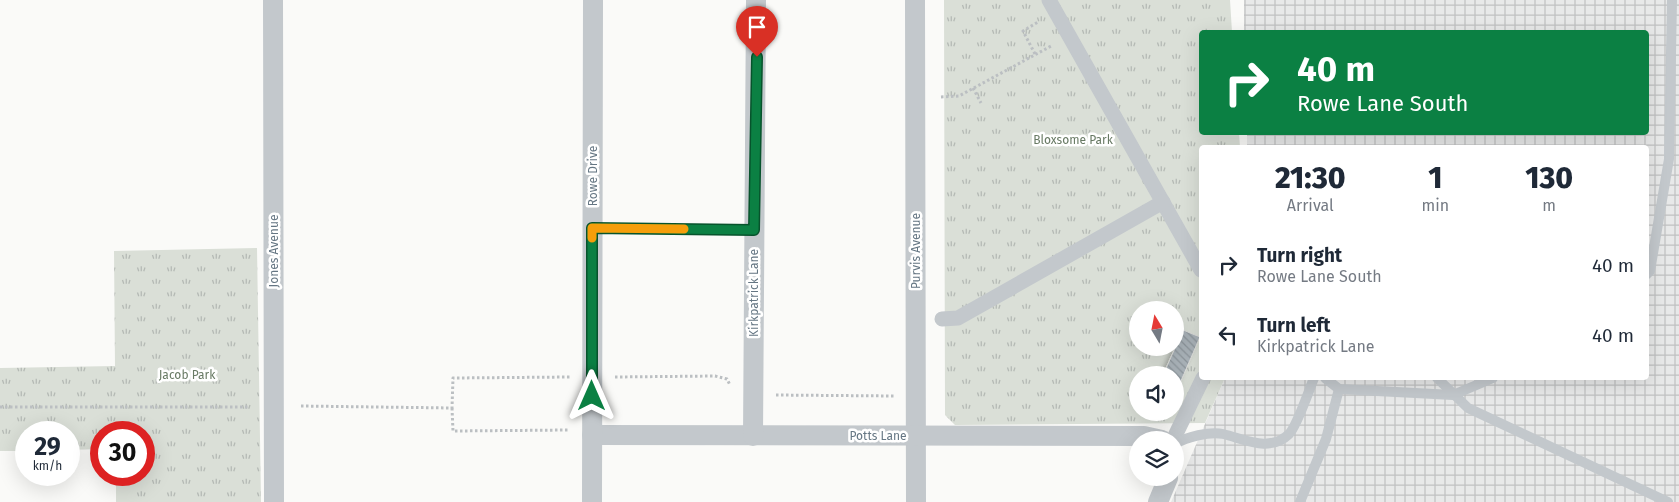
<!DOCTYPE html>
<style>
:root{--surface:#fff;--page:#f2f2f3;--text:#1f2937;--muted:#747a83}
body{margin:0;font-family:"Fira Sans",sans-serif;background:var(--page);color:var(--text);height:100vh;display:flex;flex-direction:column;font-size:19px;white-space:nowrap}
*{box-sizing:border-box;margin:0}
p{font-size:16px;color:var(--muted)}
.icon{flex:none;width:28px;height:28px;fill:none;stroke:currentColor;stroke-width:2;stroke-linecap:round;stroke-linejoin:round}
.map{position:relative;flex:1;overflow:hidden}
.side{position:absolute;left:1199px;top:145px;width:450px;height:235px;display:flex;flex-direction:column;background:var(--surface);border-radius:5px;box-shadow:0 5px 20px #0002}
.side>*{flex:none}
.top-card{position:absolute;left:1199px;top:30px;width:450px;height:105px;border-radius:5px;box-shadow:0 5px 20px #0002;background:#0b8043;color:#fff;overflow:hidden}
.needle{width:32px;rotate:350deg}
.fabs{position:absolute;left:1129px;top:301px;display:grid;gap:10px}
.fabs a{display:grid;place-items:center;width:55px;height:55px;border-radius:50%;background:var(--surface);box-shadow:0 5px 20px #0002;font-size:25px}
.speed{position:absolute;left:15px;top:421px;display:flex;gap:10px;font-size:25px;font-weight:700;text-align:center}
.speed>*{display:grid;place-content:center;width:65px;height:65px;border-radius:50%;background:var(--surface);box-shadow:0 5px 20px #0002;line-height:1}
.speed small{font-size:12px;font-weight:400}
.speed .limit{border:8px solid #d22;background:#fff;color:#111}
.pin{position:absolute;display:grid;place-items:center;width:42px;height:42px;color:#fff;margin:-51px -21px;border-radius:50% 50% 50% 0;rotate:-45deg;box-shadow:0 0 5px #0007}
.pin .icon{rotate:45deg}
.me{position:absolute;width:55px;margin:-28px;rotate:0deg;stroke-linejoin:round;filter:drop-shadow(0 0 4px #0008)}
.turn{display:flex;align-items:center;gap:18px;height:105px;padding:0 15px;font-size:22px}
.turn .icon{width:65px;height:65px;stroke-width:2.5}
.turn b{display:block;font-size:35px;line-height:42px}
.eta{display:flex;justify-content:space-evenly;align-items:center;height:85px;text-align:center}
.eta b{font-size:30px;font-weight:800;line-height:35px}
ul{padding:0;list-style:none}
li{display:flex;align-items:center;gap:15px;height:70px;padding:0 15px}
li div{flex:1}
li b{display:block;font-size:19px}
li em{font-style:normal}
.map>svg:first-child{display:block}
.industrial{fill:url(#industrial-grid)}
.park{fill:url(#park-tufts);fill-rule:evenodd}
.building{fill:url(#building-back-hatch);stroke:#dcdcda;filter:url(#shadow)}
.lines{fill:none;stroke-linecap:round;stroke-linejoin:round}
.path{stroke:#bbbfc2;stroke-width:3;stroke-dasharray:2.5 2.5;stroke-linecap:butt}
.service{stroke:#c3c8cc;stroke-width:10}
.pedestrian{stroke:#c3c8cc;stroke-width:15}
.minor{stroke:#c3c8cc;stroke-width:20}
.route-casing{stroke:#07532c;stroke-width:12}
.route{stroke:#0b8043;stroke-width:9}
.slow{stroke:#f59e0b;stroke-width:9}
.labels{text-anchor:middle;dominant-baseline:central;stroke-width:5;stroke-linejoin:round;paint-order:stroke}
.park-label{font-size:12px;fill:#687a64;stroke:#fff}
.street-label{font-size:12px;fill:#657683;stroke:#fff}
</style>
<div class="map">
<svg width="1679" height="502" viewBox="0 0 1679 502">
<defs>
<pattern id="industrial-grid" width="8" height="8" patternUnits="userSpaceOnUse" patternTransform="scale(1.25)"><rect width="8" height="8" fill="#e8e9e9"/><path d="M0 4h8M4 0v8" fill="none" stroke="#c0c1c2"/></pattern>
<pattern id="park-tufts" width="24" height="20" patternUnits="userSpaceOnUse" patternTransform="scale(1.25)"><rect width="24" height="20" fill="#dadfd7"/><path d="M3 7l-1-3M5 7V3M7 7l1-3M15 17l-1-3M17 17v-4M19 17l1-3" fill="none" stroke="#b4b9b4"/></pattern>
<pattern id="building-back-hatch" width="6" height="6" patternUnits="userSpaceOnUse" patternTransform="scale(1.25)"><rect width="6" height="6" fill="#aab3b9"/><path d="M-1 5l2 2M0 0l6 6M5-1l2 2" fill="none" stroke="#8e969c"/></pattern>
<filter id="shadow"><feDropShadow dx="-4.5" dy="4.5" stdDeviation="2.5" flood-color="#0004"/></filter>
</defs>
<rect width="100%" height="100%" fill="#fafaf8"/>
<polygon class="industrial" points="1244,0 1679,0 1679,502 1171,502 1225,378 1646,378 1646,148 1247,148 1247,133 1646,132 1646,32 1244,32"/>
<g class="park">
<path d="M944,0h286l2,32h-31v100l38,1 1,14 -39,1v230h24l-20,45 -250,2 -10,-10zM1138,310h37v38h-37zM1138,375h37v37h-37z"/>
<polygon points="257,248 261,502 116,502 116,475 144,475 144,432 101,432 101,449 69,450 69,432 26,432 26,451 0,451 0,368 115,366 114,251"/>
</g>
<polygon class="building" points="1183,330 1200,337 1177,390 1175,390 1175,375 1163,375"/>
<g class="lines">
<g class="path">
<polyline points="1035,54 1023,31 1038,22"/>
<polyline points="973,88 981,103"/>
<polyline points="941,97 959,96 1053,45"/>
<polyline points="615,377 715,376 727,379 730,385"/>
<polyline points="776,395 895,396"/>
<polyline points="301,406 452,408 453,378 571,377"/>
<polyline points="0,407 250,407"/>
<polyline points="452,408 453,431 569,430"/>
</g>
<g class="service">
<polyline points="593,228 754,230"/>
<polyline points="1646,275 1650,271 1669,159 1672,0"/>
<polyline points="1325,378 1339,389 1453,395 1493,378"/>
<polyline points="1437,378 1468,408 1668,502"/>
<path d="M1175,444c11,-7 35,-13 48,-10 22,5 46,19 66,0 8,-8 20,-44 25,-56"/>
<polyline points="1300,502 1326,439 1339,389"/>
</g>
<g class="pedestrian">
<polyline points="1049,0 1201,270"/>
<polyline points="942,319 958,318 1163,202"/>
<polyline points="1173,440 1203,378"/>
</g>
<g class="minor">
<polyline points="273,0 274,502"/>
<polyline points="915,0 916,502"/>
<polyline points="592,435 1144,436 1162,440"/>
<polyline points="753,436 756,0"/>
<polyline points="592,502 593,0"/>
<polyline points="1158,502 1168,478"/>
</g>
</g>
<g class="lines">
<defs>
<polyline id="route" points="592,396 592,228 754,230 757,57"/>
</defs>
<use href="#route" class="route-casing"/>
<use href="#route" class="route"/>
<polyline class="slow" points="592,238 592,228 684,229"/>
</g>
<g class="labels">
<g class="park-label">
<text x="1073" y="140">Bloxsome Park</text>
<text x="187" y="375">Jacob Park</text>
</g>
<g class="street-label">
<text transform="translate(593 176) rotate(-90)">Rowe Drive</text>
<text transform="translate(274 251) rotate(-90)">Jones Avenue</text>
<text transform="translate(916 251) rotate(-90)">Purvis Avenue</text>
<text transform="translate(754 293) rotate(-90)">Kirkpatrick Lane</text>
<text x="878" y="436">Potts Lane</text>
</g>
</g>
</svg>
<div class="fabs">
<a><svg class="needle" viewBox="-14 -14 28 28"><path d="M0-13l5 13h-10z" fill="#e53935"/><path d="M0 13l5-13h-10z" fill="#747a83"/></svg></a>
<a><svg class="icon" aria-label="sound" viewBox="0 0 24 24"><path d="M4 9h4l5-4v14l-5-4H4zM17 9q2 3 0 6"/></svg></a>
<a><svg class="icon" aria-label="layers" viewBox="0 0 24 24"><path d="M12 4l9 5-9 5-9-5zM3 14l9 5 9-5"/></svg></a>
</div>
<div class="speed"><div>29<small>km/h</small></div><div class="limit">30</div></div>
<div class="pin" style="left:757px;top:57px;background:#d93025"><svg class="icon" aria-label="arrive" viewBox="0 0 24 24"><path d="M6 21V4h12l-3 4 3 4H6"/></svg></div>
<svg class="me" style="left:592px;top:396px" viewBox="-20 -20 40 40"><path d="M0-17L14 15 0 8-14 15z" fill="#0b8043" stroke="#fff" stroke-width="4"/></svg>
<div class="top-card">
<div class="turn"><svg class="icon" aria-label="right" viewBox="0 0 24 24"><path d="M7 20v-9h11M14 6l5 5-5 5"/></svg><div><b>40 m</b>Rowe Lane South</div></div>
</div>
<section class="side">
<div class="eta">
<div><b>21:30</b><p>Arrival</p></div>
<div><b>1</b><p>min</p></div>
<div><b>130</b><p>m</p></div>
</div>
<ul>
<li><svg class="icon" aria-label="right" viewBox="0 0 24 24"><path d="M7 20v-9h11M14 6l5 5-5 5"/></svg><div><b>Turn right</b><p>Rowe Lane South</p></div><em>40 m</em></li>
<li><svg class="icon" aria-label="left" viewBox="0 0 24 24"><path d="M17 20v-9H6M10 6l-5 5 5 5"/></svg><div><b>Turn left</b><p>Kirkpatrick Lane</p></div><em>40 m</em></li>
</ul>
</section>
</div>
